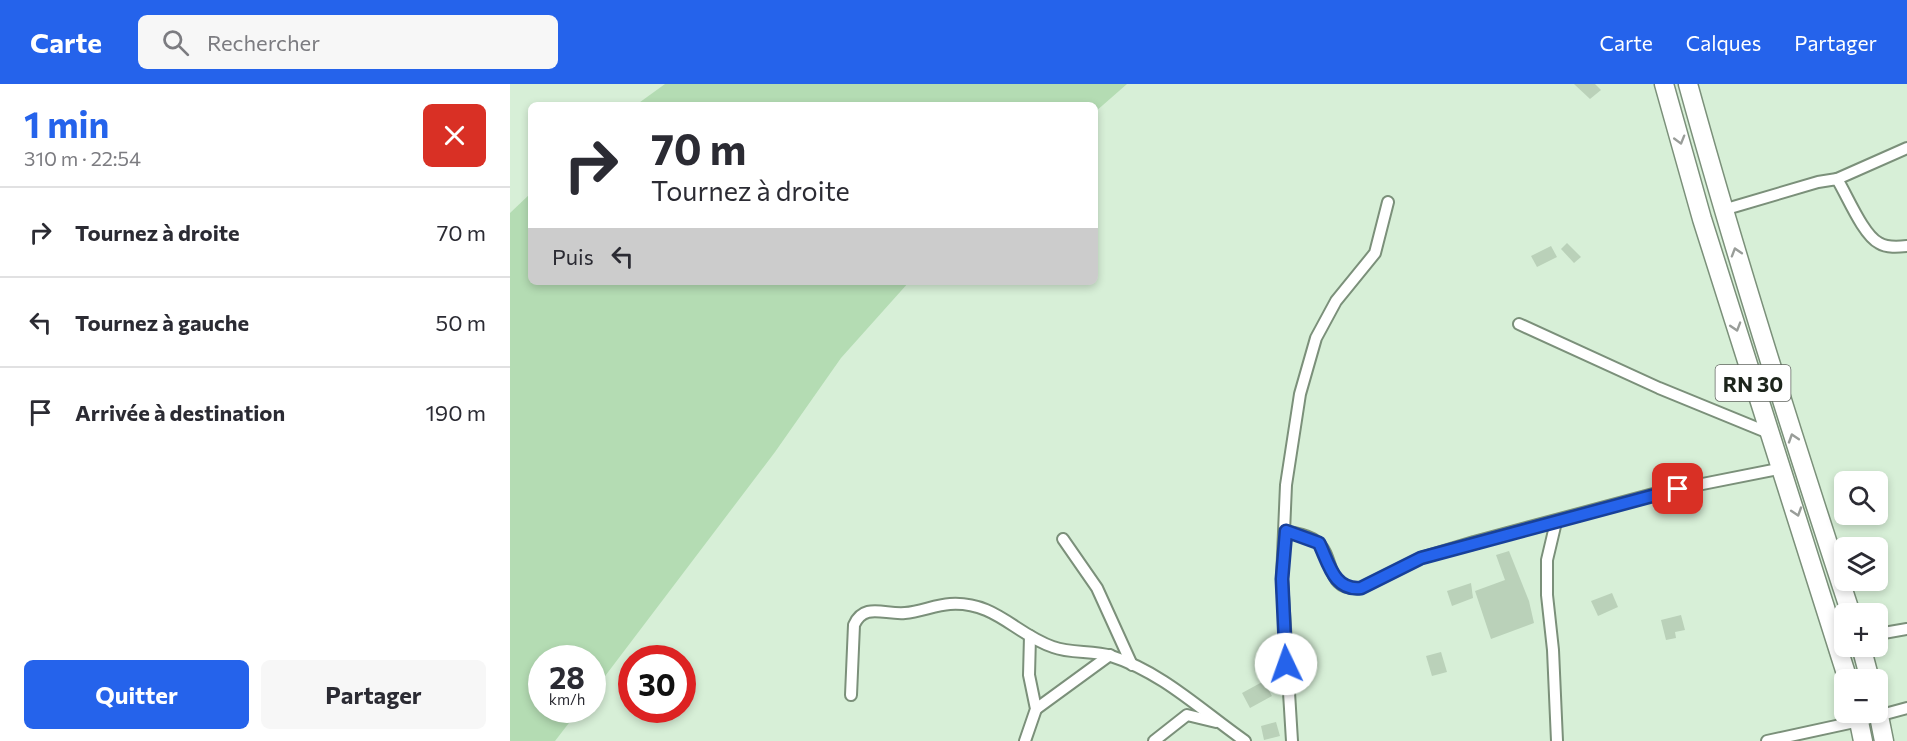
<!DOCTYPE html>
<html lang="fr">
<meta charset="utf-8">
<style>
:root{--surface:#fff;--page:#f7f7f7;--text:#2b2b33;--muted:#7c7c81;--line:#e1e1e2;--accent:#2563eb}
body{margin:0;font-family:Commissioner,sans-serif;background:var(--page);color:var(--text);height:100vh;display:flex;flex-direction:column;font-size:22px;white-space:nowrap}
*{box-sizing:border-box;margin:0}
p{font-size:20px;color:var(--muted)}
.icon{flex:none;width:33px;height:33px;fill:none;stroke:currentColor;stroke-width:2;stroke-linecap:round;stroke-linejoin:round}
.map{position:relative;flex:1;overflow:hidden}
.side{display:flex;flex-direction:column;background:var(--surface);width:510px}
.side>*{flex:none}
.banner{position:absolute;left:18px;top:18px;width:570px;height:183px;border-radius:9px;box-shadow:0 3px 9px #0003;background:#fff;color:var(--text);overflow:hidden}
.fabs{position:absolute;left:1324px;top:387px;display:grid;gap:12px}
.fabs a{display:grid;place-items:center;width:54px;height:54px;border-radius:9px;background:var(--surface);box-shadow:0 3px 9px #0003;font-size:30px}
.speed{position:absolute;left:18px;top:561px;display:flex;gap:12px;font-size:30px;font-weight:700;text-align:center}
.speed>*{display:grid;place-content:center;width:78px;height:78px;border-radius:50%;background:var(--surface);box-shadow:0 3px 9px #0003;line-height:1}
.speed small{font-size:15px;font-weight:400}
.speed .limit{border:9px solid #d22;background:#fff;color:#111}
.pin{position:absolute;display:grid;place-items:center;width:51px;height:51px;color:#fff;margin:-26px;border-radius:12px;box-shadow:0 3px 9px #0006}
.me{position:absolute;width:66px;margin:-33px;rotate:357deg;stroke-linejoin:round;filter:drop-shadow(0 0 4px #0008)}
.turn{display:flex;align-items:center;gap:21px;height:126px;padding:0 24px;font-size:27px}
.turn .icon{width:78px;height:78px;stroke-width:2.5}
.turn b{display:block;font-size:42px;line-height:51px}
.then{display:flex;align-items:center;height:57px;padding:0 24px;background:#0003;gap:12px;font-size:22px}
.round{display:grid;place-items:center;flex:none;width:63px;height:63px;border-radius:9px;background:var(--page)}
.summary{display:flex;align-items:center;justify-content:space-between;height:102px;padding:0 24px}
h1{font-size:36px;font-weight:700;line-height:45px;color:var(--accent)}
.button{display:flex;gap:12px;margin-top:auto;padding:12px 24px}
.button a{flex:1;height:69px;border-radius:9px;background:var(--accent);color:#fff;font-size:24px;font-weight:700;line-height:69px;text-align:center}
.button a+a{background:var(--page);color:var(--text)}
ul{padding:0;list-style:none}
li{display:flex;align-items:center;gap:18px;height:90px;padding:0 24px;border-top:2px solid var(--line)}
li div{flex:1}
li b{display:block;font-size:22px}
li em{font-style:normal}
header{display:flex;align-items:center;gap:36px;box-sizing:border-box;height:84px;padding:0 30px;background:var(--accent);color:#fff}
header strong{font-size:28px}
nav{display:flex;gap:33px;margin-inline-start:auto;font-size:21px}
.search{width:420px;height:54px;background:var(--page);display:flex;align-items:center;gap:15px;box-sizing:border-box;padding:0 21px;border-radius:9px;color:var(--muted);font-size:22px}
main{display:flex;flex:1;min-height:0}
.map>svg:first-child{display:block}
.green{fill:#b4dcb3}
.building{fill:#bad1b9}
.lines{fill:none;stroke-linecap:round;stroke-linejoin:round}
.street-casing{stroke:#7b907a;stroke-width:14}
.primary-casing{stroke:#7b907a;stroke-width:21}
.street{stroke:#fff;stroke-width:10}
.primary{stroke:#fff;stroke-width:18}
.oneway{stroke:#999d99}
.route-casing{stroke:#184099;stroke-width:15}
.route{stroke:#2563eb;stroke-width:10}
.labels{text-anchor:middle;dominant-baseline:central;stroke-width:4.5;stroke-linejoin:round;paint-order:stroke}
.shield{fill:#fff;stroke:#616660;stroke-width:1.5}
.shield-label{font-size:21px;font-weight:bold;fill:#1d251c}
</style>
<header>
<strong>Carte</strong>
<div class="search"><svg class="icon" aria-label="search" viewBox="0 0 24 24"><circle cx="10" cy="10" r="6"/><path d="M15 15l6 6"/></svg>Rechercher</div>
<nav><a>Carte</a><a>Calques</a><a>Partager</a></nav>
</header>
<main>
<section class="side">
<div class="summary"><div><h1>1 min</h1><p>310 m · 22:54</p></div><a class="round" style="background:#d93025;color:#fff"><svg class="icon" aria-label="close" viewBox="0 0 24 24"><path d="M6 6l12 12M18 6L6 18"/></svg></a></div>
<ul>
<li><svg class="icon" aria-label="right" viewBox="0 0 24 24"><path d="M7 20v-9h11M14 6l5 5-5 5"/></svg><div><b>Tournez à droite</b></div><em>70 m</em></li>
<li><svg class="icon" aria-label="left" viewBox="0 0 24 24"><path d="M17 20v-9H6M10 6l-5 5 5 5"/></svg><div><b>Tournez à gauche</b></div><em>50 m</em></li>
<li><svg class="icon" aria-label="arrive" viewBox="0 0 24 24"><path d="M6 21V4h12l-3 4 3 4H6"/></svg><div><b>Arrivée à destination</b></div><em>190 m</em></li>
</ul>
<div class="button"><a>Quitter</a><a>Partager</a></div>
</section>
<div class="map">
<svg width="1397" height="657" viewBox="0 0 1397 657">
<rect width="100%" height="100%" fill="#d7efd7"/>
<g class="green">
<polygon points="155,0 617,0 585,28 585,21 126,21"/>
<polygon points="21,109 21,198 399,198 331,274 265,368 83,608 82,574 32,574 32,626 69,626 45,657 0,657 0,129"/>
</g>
<g class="building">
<polygon points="1064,0 1085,0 1091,6 1080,15"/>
<polygon points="1057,159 1071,173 1064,179 1051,165"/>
<polygon points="1041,162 1047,173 1027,183 1021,172"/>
<polygon points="999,467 1019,517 1024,539 981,555 965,507 995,496 986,471"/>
<polygon points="961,499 963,514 942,522 937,507"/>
<polygon points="1102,509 1108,523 1088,532 1081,517"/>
<polygon points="1171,531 1175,546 1165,548 1166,554 1156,556 1151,536"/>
<polygon points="931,568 937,588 922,592 916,572"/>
<polygon points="754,597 762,612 740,624 732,609"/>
<polygon points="766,638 770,652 754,656 751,642"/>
</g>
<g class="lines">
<defs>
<g id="street">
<polyline points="1327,95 1397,64"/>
<path d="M1213,126l95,-28 19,-3c10,16 26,56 42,64 8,5 19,4 28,3"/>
<polyline points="1009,240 1149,304 1259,349"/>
<polyline points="1046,438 1037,476 1037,511 1043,566 1047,657"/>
<path d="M776,447c10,3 23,4 31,11 19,15 7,50 44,46l60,-30 53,-16 183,-49 126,-25"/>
<polyline points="553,455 587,504 622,581"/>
<polyline points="1368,550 1397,545"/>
<path d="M341,611l3,-70c10,-23 31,-10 51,-12 15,-1 30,-8 45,-9 45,-3 65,30 103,43 18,7 40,3 58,9 51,16 91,55 134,85"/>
<polyline points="526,625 600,571"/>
<polyline points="515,657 526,625 519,591 520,552"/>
<polyline points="644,657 677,631 706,638"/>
<polyline points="782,657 772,495 776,401 790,310 806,254 826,217 865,169 878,118"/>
<polyline points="1257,657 1349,637 1397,624"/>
</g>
<g id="primary">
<polyline points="1154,0 1192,135 1338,596"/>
<path d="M1178,0c49,178 105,354 163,530"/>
<polyline points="1351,562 1360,596"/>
<polyline points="1368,627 1374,657"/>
<polyline points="1347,628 1353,657"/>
</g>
</defs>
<use href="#street" class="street-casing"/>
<use href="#primary" class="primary-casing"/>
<use href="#street" class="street"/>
<use href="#primary" class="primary"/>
</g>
<defs><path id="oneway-chevron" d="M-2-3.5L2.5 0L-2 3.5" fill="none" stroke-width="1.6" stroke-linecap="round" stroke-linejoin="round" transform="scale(1.5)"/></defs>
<g class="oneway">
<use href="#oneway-chevron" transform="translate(1170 56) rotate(74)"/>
<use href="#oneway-chevron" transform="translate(1226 168) rotate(-107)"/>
<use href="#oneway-chevron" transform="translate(1226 243) rotate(73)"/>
<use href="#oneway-chevron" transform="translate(1283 354) rotate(-108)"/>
<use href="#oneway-chevron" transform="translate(1287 428) rotate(72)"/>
</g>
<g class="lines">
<defs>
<path id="route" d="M776,580l-4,-85 4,-48 33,12c10,21 15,48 42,45l60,-30 257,-69"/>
</defs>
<use href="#route" class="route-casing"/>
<use href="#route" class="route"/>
</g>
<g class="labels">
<rect class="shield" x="1205.5" y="281" width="75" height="36" rx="4.5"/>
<g class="shield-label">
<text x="1243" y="299">RN 30</text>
</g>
</g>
</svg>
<div class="fabs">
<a><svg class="icon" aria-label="search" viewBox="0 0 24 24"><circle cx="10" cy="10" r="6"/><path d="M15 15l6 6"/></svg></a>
<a><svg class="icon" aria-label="layers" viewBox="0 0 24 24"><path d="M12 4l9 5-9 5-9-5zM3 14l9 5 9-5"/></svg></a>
<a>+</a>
<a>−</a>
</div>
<div class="speed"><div>28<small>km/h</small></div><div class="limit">30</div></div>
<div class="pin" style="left:1168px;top:405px;background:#d93025"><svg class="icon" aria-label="arrive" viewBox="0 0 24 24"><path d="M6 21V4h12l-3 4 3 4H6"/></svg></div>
<svg class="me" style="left:776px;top:580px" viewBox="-20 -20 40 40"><circle r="19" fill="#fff"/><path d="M0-13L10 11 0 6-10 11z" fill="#2563eb"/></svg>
<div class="banner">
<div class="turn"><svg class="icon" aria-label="right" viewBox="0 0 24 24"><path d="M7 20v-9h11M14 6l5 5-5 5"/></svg><div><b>70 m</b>Tournez à droite</div></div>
<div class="then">Puis<svg class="icon" aria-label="left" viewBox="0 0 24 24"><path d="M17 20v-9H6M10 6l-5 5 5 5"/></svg></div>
</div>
</div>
</main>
